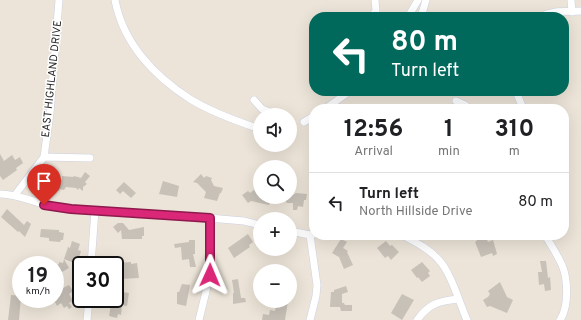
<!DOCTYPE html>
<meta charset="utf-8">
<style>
:root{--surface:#fff;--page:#f2f2f2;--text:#202124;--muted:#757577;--line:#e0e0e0}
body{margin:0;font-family:Overpass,sans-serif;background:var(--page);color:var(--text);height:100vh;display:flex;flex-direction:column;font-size:15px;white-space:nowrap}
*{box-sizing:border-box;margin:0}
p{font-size:13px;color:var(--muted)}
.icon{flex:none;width:22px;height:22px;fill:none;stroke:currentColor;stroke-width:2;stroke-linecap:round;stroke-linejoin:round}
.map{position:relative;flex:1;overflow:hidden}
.drawer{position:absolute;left:309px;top:104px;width:260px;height:136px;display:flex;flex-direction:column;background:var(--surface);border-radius:16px;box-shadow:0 4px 16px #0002}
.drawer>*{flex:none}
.hud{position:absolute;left:309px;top:12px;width:260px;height:84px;border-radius:16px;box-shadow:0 4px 16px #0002;background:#00695c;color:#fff;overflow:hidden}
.buttons{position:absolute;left:253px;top:108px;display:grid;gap:8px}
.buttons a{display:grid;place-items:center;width:44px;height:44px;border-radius:50%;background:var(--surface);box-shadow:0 4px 16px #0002;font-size:20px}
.speed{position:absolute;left:12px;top:256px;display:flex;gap:8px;font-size:20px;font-weight:700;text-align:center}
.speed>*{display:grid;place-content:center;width:52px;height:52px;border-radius:50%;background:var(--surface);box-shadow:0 4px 16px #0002;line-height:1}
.speed small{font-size:10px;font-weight:400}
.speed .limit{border:2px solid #111;border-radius:6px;background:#fff;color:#111}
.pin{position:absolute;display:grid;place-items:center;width:34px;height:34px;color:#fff;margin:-41px -17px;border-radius:50% 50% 50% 0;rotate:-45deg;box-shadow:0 0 4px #0007}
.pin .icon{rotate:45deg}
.me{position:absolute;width:44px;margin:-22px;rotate:1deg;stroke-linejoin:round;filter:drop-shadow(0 0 3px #0008)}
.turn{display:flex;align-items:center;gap:14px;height:84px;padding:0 16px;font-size:18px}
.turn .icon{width:52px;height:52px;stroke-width:2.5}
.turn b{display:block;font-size:28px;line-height:34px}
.eta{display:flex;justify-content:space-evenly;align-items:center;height:68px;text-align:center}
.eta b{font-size:24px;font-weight:700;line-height:28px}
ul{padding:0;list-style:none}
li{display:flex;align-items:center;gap:12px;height:60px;padding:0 16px;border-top:1px solid var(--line)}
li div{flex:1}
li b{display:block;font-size:15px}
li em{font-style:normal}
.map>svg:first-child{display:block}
.building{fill:#c7c1b8}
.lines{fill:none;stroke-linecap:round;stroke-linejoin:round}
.minor-casing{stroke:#cdd1e3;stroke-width:8}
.minor{stroke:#fff;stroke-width:7}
.route-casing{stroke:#8e194d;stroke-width:10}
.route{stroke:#db2777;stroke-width:7}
.labels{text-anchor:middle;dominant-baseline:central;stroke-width:3;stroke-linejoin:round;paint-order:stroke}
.street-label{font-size:11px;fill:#282828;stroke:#fff}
</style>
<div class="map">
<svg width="581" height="320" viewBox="0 0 581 320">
<rect width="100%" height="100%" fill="#ece4d8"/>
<g class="building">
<polygon points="0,154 4,161 12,155 15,160 20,157 23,163 16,168 17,170 3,180 0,176"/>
<polygon points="85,172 90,176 85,182 87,184 83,187 83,191 79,188 78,190 76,188 66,187 64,190 60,189 59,191 56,188 59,184 58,182 60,179 62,180 62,176 73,177 74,176 81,178"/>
<polygon points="201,174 204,178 206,176 212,178 211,180 214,186 223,188 221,193 220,193 217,201 204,198 206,192 197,183 193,182"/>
<polygon points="163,181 179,186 177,197 159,194"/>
<polygon points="124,182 136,193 131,198 123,191 120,194 116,190"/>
<polygon points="255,189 260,194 260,197 271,197 269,205 251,201 248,203 242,195 248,191 250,193"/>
<polygon points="296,193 307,194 306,200 304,200 303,207 298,206 297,210 293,210 293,203 287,203 285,200 282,202 280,199 281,197 290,197"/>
<polygon points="7,209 24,225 27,221 31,224 25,237 19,231 18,232 1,217"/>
<polygon points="118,223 123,223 129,230 144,227 144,236 142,236 142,239 122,239 121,230 118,233 113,227"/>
<polygon points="41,229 59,230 59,232 64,233 63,240 61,240 60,242 49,241 49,238 40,237"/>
<polygon points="248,234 253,242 249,245 250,247 234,258 228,248"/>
<polygon points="482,235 485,235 488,242 493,240 497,254 493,256 492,253 481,257 475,242 477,241 475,238"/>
<polygon points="341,239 347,242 343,248 348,251 347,252 353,265 344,269 339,257 332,253"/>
<polygon points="189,240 195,240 195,254 193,254 196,267 190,267 189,259 182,260 181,247 175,248 174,244 189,242"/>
<polygon points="72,241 80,244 78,250 81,251 77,264 64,259 68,247 70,248"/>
<polygon points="386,241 390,246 392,245 399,252 391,260 388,256 385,258 377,248"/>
<polygon points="64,259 69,268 62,272 60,270 55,273 55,266 59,264 59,262 63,263"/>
<polygon points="540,261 546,261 548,278 550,277 551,290 545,291 544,284 539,285 538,272 542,272"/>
<polygon points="131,262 131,264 137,263 139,278 120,279 120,275 118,275 117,263"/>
<polygon points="422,262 430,271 428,273 430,276 422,282 418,277 417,278 411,270"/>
<polygon points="238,279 241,298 245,298 246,302 233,304 233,293 234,293 232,280"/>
<polygon points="500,282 507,297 513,300 507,313 490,306 487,307 483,300 488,297 490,294 488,291"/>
<polygon points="60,283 63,288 69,285 73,291 69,294 73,301 69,303 72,307 69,309 67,306 64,308 61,303 57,306 54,300 55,286"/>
<polygon points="182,284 190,285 186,306 177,304 177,292 179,292"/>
<polygon points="346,286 348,292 342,294 342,303 344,303 345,305 352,305 352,311 341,311 340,307 330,307 331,292 334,292 334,290"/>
<polygon points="122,292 129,293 127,306 122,305 121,315 118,314 117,318 109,316 112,299 115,299 115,294 121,296"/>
<polygon points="402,294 414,300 402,320 391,313"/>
<polygon points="11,295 21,296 19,320 8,320"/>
<polygon points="277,301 288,301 285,320 262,320 263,314 269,315 270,310 275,311"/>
</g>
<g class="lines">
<defs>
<g id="minor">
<path d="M115,0c8,43 39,76 75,99 21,13 46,22 70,30"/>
<polyline points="571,0 572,12"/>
<polyline points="371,17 376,11 375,0"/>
<polyline points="408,17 418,0"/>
<polyline points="421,17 426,0"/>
<path d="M539,17c14,-7 27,-5 42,-6"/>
<polyline points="516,91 522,106 522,109"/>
<polyline points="254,100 262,109 277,115"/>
<polyline points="456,101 465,105 470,109"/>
<polyline points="325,109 350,91"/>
<polyline points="304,122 314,116"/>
<polyline points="44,157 50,113 59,0"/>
<path d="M0,194c21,0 41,12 62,14l123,8 59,5 16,4"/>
<polyline points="15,195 44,157 90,158"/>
<polyline points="290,231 310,235 314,234"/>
<polyline points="310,235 317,285 316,296 310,320"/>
<path d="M402,235c13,7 26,13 36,24 13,13 21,43 29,61"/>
<path d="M545,235c6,10 12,19 17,30 6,14 7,42 -2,55"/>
<polyline points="91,265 95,210"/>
<polyline points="87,320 89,299"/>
<polyline points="199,320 210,275 210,218"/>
<path d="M417,320c12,-16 21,-19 41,-21"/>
</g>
</defs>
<use href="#minor" class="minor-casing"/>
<use href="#minor" class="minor"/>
</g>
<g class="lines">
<defs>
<polyline id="route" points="44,205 71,209 210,218 210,275"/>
</defs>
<use href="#route" class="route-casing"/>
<use href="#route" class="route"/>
</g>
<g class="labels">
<g class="street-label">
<text transform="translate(52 79) rotate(-84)">EAST HIGHLAND DRIVE</text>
</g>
</g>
</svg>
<div class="buttons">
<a><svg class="icon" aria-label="sound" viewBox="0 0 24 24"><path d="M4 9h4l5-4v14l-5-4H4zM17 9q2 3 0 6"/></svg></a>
<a><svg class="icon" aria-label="search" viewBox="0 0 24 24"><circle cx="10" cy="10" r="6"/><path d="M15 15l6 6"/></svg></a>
<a>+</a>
<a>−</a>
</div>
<div class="speed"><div>19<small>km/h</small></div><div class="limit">30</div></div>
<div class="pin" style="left:44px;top:205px;background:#d93025"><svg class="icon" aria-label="arrive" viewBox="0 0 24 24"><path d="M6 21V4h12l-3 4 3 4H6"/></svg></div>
<svg class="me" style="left:210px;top:275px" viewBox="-20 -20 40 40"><path d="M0-17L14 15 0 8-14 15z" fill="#db2777" stroke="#fff" stroke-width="4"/></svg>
<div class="hud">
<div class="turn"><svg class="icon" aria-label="left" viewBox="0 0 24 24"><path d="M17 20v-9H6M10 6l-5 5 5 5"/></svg><div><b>80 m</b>Turn left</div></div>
</div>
<section class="drawer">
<div class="eta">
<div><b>12:56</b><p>Arrival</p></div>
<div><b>1</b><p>min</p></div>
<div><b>310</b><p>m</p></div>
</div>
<ul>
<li><svg class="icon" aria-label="left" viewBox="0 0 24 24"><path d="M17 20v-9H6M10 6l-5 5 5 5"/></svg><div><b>Turn left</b><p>North Hillside Drive</p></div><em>80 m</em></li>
</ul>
</section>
</div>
